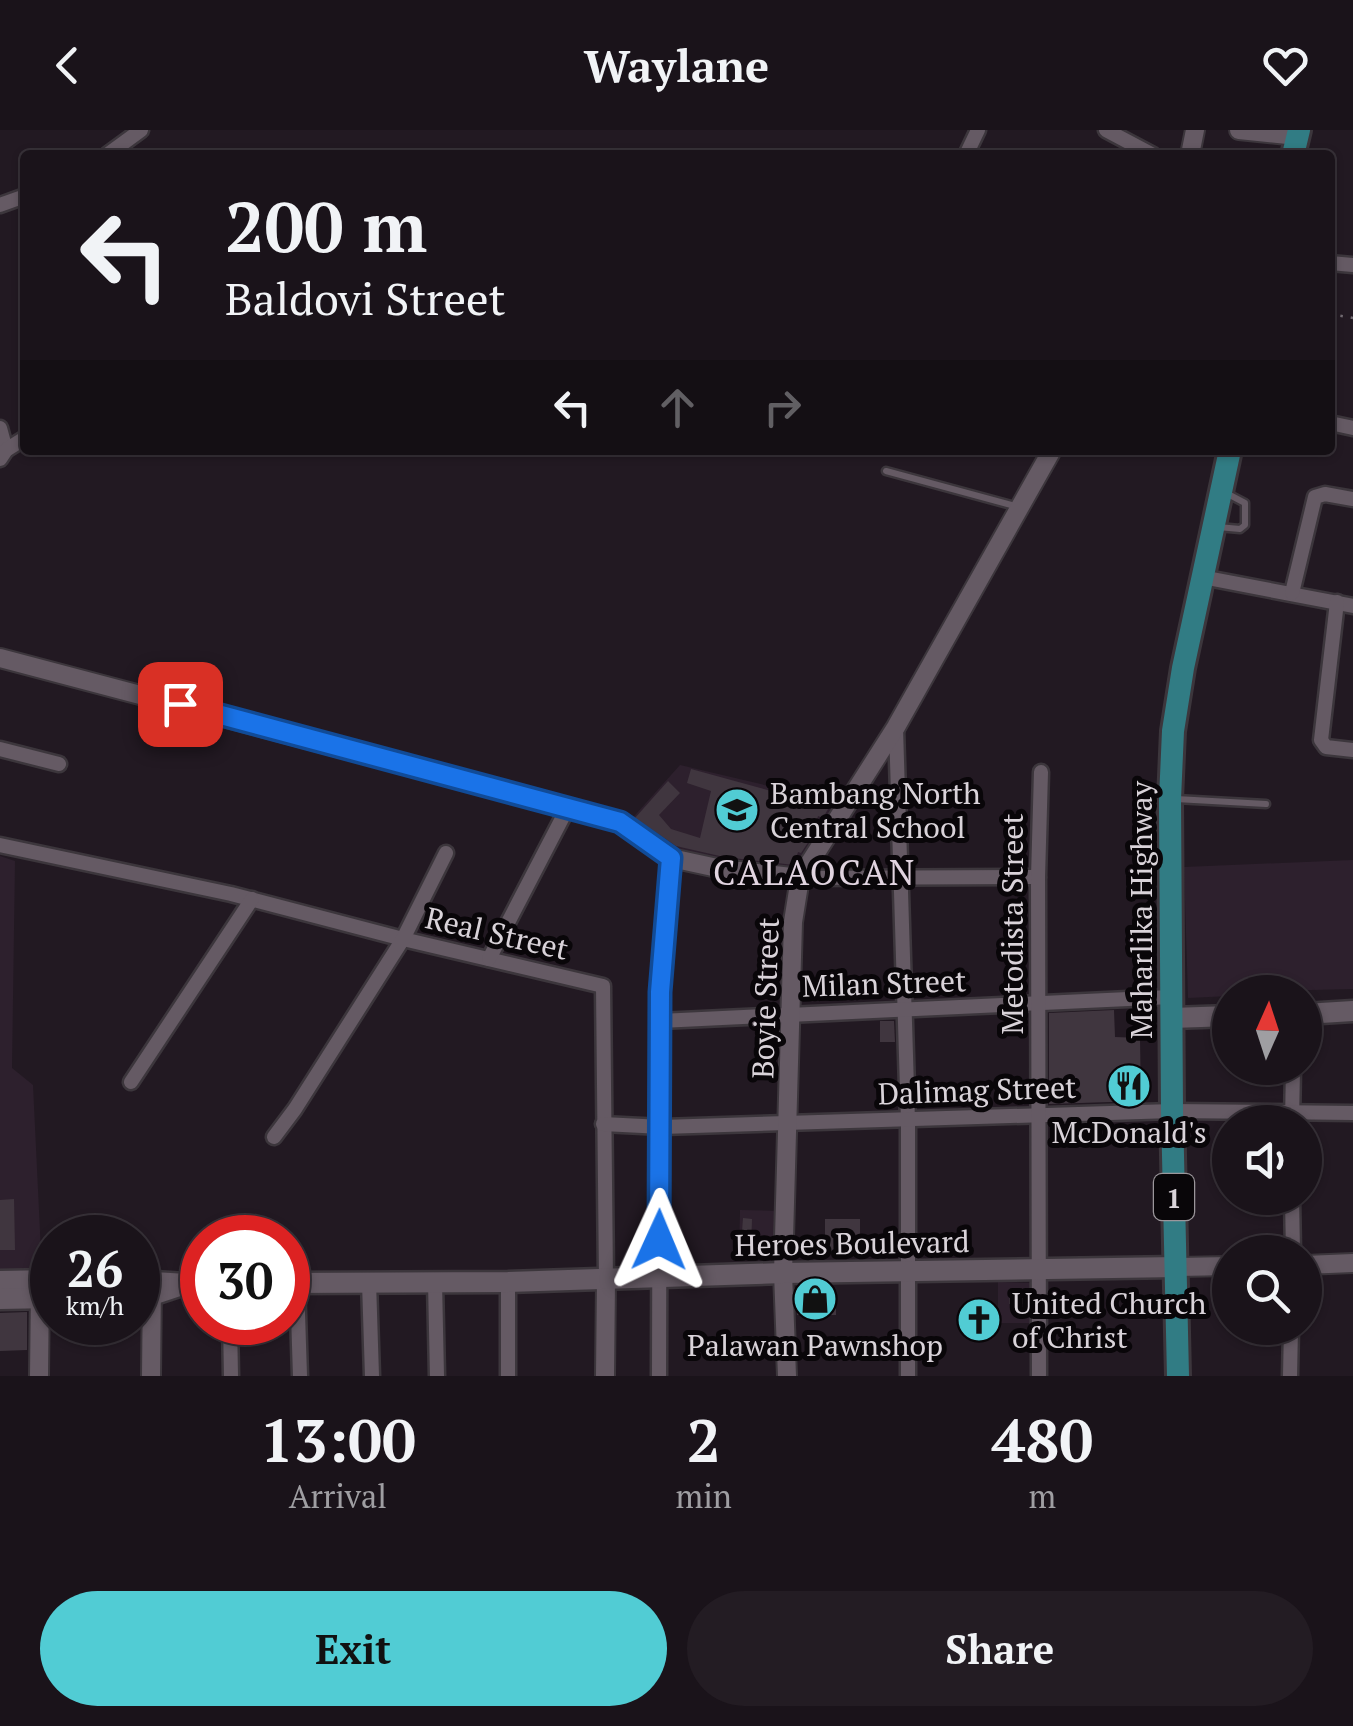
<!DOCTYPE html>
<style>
:root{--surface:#1a131a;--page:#231c23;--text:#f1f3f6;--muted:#9f9ea2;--line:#383239;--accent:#51ccd4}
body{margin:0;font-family:"PT Serif",serif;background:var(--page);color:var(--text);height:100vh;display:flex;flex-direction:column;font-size:38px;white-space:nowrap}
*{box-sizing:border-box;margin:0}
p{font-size:32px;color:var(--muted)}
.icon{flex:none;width:55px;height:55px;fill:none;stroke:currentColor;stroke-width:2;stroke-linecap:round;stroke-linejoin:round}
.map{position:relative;height:1246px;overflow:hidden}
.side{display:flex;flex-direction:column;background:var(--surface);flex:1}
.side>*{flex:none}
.hud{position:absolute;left:20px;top:20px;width:1315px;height:305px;border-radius:10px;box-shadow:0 2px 8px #0004,0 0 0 2px var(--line);background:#1a131a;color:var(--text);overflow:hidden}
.needle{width:65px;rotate:3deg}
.fabs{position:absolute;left:1212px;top:845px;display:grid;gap:20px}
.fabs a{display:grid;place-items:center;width:110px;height:110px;border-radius:50%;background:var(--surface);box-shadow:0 2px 8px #0004,0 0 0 2px var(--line);font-size:50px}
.speed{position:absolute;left:30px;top:1085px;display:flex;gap:20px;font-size:50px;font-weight:700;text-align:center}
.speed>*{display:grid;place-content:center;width:130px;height:130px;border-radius:50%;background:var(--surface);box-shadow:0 2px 8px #0004,0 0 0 2px var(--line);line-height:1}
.speed small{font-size:25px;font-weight:400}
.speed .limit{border:15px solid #d22;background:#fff;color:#111}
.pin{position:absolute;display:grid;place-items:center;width:85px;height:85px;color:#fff;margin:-42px;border-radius:20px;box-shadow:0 5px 15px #0006}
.me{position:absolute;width:110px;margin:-55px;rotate:1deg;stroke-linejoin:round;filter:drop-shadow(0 0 8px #0008)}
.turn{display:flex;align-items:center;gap:35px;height:210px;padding:0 40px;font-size:45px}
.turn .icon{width:130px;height:130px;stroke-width:2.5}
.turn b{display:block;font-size:70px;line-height:85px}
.lanes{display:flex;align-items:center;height:95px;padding:0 40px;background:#0003;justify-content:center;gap:50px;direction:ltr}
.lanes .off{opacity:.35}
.eta{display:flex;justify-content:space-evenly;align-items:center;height:170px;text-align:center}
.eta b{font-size:60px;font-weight:700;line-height:70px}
.action{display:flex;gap:20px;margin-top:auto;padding:20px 40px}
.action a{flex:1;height:115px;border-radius:60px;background:var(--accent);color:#111;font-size:40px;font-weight:700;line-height:115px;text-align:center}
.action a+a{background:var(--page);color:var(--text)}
header{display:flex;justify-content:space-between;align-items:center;height:130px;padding:0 40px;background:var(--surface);font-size:45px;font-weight:700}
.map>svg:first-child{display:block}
.built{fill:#2d202d}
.building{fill:#40363f;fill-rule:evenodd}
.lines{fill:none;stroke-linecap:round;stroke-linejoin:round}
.service-casing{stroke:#3c363c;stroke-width:11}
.minor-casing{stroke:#3c363c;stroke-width:19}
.tertiary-casing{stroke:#3c363c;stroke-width:22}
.secondary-casing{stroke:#3c363c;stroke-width:25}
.primary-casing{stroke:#3c363c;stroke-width:28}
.path{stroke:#726b72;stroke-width:2.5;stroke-dasharray:2.5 8;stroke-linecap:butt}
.service{stroke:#655a64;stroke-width:6}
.minor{stroke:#655a64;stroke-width:14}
.tertiary{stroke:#655a64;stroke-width:18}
.secondary{stroke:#655a64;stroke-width:20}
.primary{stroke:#317c84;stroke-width:22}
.route-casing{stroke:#114b97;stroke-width:25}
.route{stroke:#1a73e8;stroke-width:18}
.labels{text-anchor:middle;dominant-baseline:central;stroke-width:10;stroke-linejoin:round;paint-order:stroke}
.shield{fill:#090609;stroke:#9b969b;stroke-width:2.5}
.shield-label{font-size:28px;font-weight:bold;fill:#d9d3d9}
.poi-label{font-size:30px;fill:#d9d3d9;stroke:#090609;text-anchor:start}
.street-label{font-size:30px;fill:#d9d3d9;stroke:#090609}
.quarter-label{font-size:35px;letter-spacing:2.5px;fill:#e1d4e0;stroke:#090609}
</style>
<header><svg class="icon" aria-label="back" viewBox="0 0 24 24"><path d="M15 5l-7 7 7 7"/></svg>Waylane<svg class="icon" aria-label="heart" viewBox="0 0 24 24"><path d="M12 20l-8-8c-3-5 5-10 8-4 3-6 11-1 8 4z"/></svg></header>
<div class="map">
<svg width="1353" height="1246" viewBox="0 0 1353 1246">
<rect width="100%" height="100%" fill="#221922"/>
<g class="built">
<polygon points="680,635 773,657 842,667 798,744 673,724 628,693"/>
<polygon points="0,726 15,731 12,938 33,955 42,1143 0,1144"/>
<polygon points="1353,730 1353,859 1230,862 1230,866 1188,868 1184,737"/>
<polygon points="740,1080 780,1081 779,1130 739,1129"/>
<polygon points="998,1152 1037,1153 1037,1193 998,1193"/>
</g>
<g class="building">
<path d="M691,639l124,34 2,-8 16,5 -10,18 -5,-2 -5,19 -12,18 -3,-1 -4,13 -70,-8 -48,-11 -41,-28 33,-37 12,12 -21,22 12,14 29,9 11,-47 -24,-8zM728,664l26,7 -7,25 -25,-7z"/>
<polygon points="1114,880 1115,907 1140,908 1141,971 1049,974 1049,883"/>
<polygon points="880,891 894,891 895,912 880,912"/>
<polygon points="14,1069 15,1120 0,1120 0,1070"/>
<polygon points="743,1088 752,1089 751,1117 741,1117"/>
<rect x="825" y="1089" width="35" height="32"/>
<polygon points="753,1114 771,1115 771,1127 753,1127"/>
<polygon points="1009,1159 1026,1160 1026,1174 1009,1174"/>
<polygon points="796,1164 836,1164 836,1185 797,1185"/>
<polygon points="27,1182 27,1220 0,1221 0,1183"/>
</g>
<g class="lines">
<defs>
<g id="service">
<polyline points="886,341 1015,376"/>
<polyline points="1218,397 1240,399 1245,395 1245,373 1226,363"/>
<polyline points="1176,669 1266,674"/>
</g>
<g id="minor">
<polyline points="1106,0 1153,25"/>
<polyline points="107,25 141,0"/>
<polyline points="966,25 978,0"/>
<polyline points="0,75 25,66"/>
<polyline points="1330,133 1353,135"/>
<polyline points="1330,293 1353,298"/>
<polyline points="0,298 6,320"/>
<polyline points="0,329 6,320 25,308"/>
<polyline points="1202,447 1353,476"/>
<polyline points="1292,463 1315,367 1325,364 1353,369"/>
<polyline points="1337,472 1321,610 1326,617 1353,620"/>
<polyline points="896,598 908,991 908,1246"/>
<polyline points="0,619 59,634"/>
<polyline points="0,715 231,764 403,809 603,856 606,1150"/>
<polyline points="800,748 1038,747"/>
<polyline points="489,829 567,679"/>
<polyline points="660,891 1171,867"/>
<polyline points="131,952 252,769"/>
<polyline points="1292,992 1293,938"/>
<polyline points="603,994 662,997 1172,981 1353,983"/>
<polyline points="274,1007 295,979 403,809 446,723"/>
<polyline points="1292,1068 1293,1122"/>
<polyline points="297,1152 300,1246"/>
<polyline points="369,1152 372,1246"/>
<polyline points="435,1152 437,1246"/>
<polyline points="508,1152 508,1246"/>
<polyline points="230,1192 231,1246"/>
<polyline points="659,1246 660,862 671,728"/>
<polyline points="1039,1246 1038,747 1041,642"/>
<polyline points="1290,1246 1291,1198"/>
</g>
<g id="tertiary">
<polyline points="1239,0 1297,6"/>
<polyline points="1190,25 1195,0"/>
<polyline points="0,528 598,686 619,692 671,728 722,739 800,748"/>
<polyline points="1305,1135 1353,1133"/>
<polyline points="1178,1137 1230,1136"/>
<polyline points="39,1246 40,1157"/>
<polyline points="151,1246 152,1152"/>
<polyline points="605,1246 606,1150"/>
<polyline points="787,1246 783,1143 793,792 800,748 896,597 1052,320"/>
</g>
<g id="secondary">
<polyline points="1305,884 1353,881"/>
<polyline points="1172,888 1230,886"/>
<polyline points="0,1151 52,1150"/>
<polyline points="138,1151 202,1155"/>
<polyline points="288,1153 508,1152 783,1143 1178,1137"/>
<polyline points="138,1166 152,1165 179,1156"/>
<polyline points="0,1169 52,1168"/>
</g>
<g id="primary">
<polyline points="1293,25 1299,0"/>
<polyline points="1178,1246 1172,981 1170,669 1173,601 1183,538 1230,320"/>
</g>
</defs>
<use href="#service" class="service-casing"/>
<use href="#minor" class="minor-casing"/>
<use href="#tertiary" class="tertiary-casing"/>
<use href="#secondary" class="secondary-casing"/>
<use href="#primary" class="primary-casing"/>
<polyline class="path" points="1330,184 1353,188"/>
<use href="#service" class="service"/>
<use href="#minor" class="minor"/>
<use href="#tertiary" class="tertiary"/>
<use href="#secondary" class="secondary"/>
<use href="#primary" class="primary"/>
</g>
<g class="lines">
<defs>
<polyline id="route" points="180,574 620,692 671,728 660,862 659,1110"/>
</defs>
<use href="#route" class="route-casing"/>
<use href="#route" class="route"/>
</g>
<defs>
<symbol id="school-disc" viewBox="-11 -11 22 22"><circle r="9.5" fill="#51ccd4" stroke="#090609"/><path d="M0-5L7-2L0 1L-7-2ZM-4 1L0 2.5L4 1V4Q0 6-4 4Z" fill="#111"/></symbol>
<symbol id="restaurant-disc" viewBox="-11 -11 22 22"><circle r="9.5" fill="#51ccd4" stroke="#090609"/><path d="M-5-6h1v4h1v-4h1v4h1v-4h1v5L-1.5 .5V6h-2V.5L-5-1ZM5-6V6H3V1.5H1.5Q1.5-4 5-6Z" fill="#111"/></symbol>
<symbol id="shop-disc" viewBox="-11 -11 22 22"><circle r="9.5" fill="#51ccd4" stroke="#090609"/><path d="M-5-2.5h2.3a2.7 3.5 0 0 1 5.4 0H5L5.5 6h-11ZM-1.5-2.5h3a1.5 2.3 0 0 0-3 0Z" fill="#111"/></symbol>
<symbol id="church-disc" viewBox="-11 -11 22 22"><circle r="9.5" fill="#51ccd4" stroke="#090609"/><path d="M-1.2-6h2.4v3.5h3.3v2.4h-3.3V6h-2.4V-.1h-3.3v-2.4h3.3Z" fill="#111"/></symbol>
</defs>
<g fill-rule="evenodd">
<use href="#school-disc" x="712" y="655" width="50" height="50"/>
<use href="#restaurant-disc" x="1104" y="931" width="50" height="50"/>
<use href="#shop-disc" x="790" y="1144" width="50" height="50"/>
<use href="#church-disc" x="954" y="1165" width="50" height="50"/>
</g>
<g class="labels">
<rect class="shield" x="1154" y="1044" width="40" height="46" rx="8"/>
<g class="shield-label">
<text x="1174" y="1067">1</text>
</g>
<g class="poi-label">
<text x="770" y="663">Bambang North<tspan x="770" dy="34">Central School</tspan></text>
<text x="1129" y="1002" text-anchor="middle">McDonald's</text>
<text x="1012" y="1173">United Church<tspan x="1012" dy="34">of Christ</tspan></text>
<text x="815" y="1215" text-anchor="middle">Palawan Pawnshop</text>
</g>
<g class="street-label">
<text transform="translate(1141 780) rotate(-90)">Maharlika Highway</text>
<text transform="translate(1012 794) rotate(-90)">Metodista Street</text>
<text transform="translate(497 803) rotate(13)">Real Street</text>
<text transform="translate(884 853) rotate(-2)">Milan Street</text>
<text transform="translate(765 868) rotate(-88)">Boyie Street</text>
<text transform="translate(977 960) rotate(-2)">Dalimag Street</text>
<text transform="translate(852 1113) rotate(-1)">Heroes Boulevard</text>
</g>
<g class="quarter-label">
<text x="815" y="742">CALAOCAN</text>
</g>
</g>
</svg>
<div class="fabs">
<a><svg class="needle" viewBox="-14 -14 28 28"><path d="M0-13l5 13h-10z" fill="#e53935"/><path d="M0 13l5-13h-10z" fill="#9f9ea2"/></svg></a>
<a><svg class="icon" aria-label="sound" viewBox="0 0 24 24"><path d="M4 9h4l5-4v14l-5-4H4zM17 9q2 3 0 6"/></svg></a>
<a><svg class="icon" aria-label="search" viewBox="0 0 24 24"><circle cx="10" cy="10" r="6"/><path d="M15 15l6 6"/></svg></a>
</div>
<div class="speed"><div>26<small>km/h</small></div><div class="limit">30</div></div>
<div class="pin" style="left:180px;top:574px;background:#d93025"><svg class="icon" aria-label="arrive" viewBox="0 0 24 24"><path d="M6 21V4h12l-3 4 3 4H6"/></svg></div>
<svg class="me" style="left:659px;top:1110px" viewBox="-20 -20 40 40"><path d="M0-17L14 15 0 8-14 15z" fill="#1a73e8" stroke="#fff" stroke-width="4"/></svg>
<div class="hud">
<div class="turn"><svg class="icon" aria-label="left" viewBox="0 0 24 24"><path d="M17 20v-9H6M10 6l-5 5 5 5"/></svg><div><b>200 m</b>Baldovi Street</div></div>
<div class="lanes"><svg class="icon" aria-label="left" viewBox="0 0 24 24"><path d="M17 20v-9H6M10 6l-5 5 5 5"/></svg><svg class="icon off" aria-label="ahead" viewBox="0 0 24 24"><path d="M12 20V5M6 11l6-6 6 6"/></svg><svg class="icon off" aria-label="right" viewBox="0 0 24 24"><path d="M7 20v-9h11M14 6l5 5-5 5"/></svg></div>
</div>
</div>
<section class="side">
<div class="eta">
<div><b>13:00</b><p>Arrival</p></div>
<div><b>2</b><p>min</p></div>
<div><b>480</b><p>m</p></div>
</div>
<div class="action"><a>Exit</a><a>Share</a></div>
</section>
